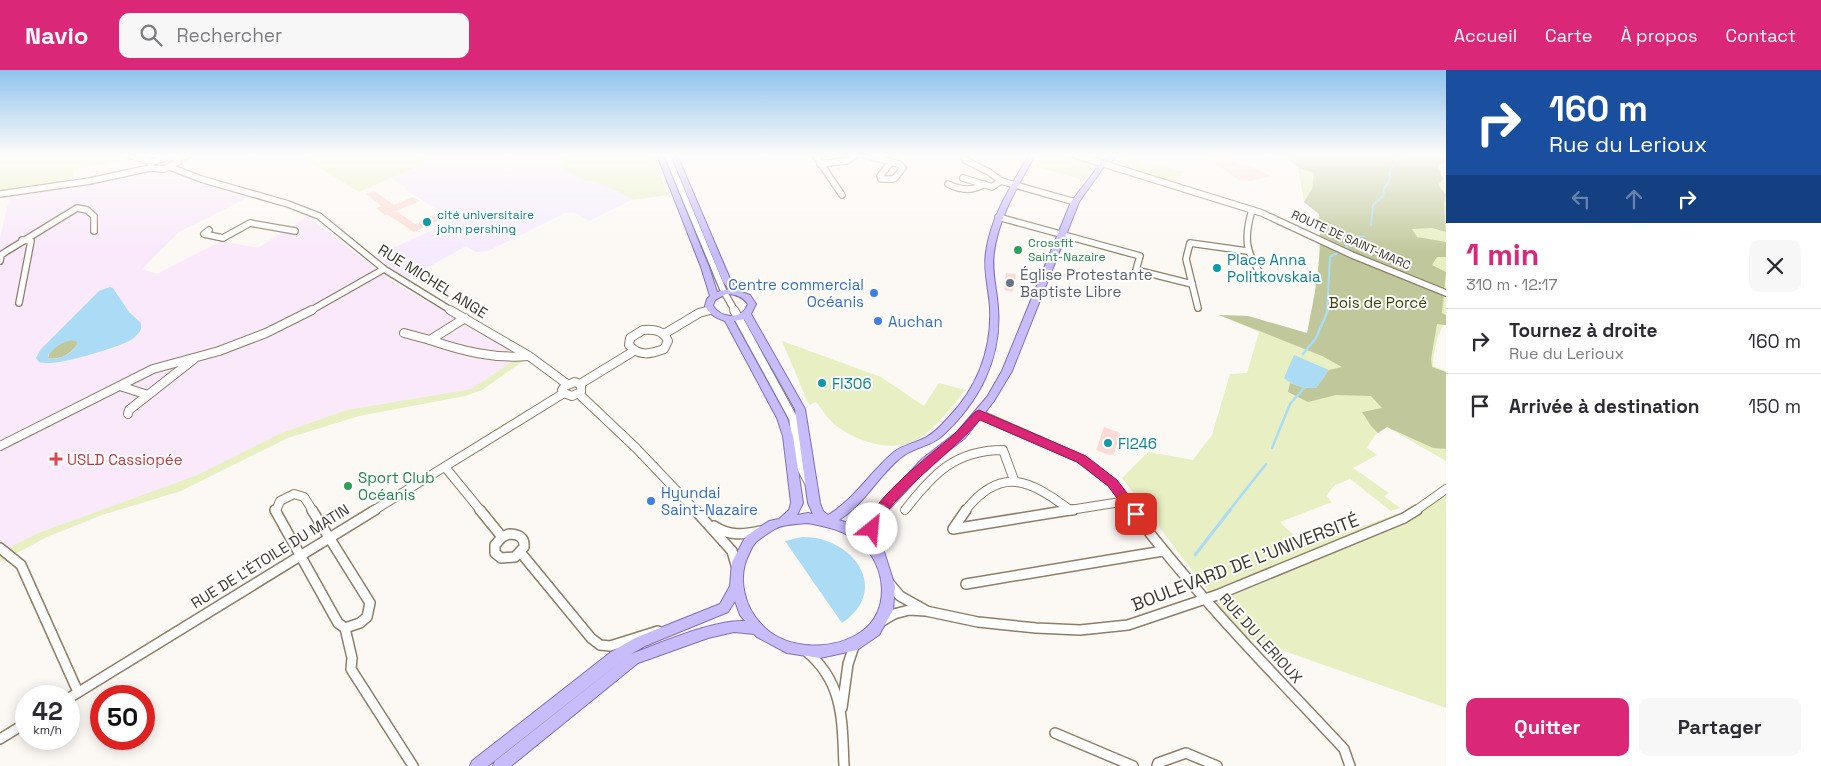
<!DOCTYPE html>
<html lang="fr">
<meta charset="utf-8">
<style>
:root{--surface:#fff;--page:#f7f7f7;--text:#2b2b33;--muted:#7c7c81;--line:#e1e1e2;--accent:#db2777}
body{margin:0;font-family:"Space Grotesk",sans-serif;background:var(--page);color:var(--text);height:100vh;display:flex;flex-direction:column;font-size:19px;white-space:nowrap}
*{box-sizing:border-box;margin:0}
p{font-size:16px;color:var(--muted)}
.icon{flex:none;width:28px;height:28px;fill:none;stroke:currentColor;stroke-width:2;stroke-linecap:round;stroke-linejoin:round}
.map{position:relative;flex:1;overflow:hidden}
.drawer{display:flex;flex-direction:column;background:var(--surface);width:375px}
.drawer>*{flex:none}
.hud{background:#1a4fa0;color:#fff;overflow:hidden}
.speed{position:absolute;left:15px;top:615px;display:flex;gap:10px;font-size:25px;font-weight:700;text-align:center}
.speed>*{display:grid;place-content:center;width:65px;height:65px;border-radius:50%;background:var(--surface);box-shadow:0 2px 12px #0003;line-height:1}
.speed small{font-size:12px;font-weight:400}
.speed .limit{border:8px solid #d22;background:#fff;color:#111}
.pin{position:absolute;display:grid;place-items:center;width:42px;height:42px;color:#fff;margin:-21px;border-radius:10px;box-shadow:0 2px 8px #0006}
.me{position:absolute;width:55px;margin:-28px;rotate:28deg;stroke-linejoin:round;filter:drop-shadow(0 0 4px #0008)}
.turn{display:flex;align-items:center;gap:18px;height:105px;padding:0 20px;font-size:22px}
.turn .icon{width:65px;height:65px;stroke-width:2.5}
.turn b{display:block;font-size:35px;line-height:42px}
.lanes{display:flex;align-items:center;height:48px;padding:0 20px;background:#0003;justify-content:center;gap:25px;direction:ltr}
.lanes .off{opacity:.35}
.round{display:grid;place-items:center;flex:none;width:52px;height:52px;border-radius:10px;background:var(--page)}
.summary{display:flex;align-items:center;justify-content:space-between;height:85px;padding:0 20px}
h1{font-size:30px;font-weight:800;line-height:38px;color:var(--accent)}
.primary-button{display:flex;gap:10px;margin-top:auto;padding:10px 20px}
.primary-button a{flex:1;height:58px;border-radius:10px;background:var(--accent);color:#fff;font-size:20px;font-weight:800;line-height:58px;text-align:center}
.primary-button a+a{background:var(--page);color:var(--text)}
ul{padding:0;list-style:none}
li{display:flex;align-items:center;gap:15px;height:65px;padding:0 20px;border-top:1px solid var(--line)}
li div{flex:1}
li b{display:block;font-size:19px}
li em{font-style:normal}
header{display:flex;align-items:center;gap:30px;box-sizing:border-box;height:70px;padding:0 25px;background:var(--accent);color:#fff}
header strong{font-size:24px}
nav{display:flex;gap:28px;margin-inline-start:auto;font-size:18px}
.search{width:350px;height:45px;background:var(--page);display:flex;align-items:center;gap:12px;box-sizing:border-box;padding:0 18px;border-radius:10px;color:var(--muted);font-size:19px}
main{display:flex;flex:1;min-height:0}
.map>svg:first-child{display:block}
.education{fill:#f6eafe}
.medical{fill:#f9e9fb}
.green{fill:#e7efc3}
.forest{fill:#c0c89b}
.water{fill:#abdbf5;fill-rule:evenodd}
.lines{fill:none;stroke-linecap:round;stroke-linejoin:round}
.stream-far2{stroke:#abdbf5;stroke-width:2}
.stream-far1{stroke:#abdbf5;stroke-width:2.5}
.stream{stroke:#abdbf5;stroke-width:3}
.building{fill:#fcdbd6}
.minor-far2-casing{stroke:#8e7d68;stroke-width:8}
.minor-far1-casing{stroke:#8e7d68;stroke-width:10}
.minor-casing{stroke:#8e7d68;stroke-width:12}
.major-casing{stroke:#8170b2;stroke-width:2}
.minor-far2{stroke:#fff;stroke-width:5.5}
.minor-far1{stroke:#fff;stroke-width:8}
.minor{stroke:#fff;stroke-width:9}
.major{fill:#c9bcfb;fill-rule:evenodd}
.route{fill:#db2777;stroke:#8e194d}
.culture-dot{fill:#0f9aa8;stroke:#fff;stroke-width:2}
.leisure-dot{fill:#2e9e5b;stroke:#fff;stroke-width:2}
.worship-dot{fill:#6b7280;stroke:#fff;stroke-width:2}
.shop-dot{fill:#3f7fe0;stroke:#fff;stroke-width:2}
.health-dot{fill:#e0444e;stroke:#fff;stroke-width:2}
.labels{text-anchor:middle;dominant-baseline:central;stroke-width:4;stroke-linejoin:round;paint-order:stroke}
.far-culture-label{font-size:12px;fill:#0d838f;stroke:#fff;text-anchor:start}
.far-street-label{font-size:12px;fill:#3d362d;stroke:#fff}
.far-leisure-label{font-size:12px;fill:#27864d;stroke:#fff;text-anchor:start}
.culture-label{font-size:15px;fill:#0d838f;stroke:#fff;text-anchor:start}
.worship-label{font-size:15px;fill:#5b616d;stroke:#fff;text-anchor:start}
.street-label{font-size:15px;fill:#3d362d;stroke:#fff}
.shop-label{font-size:15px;fill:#366cbe;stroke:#fff;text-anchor:start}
.park-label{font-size:15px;fill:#393f09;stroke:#fff}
.health-label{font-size:15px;fill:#be3a42;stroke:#fff;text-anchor:start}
.leisure-label{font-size:15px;fill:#27864d;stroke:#fff;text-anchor:start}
.near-street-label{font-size:18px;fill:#3d362d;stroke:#fff}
</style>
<header>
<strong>Navio</strong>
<div class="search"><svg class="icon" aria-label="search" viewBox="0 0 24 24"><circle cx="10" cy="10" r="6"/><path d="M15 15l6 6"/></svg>Rechercher</div>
<nav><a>Accueil</a><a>Carte</a><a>À propos</a><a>Contact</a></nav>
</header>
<main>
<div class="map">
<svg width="1446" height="696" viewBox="0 0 1446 696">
<rect width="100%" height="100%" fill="#fcf8f4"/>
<polygon class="education" points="423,85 560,85 564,100 586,111 595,111 633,129 589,151 574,142 565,143 488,181 476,182 466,176 407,209 375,186 454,150 409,122 404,119 406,118 391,108 425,93 417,88"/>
<polygon class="medical" points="173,100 249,127 179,162 142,199 157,204 221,171 258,178 307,146 395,213 522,285 471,319 346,340 279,364 197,405 38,463 0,482 0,168 10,126 151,101"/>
<g class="green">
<polygon points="0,85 122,85 126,90 75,99 73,108 65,110 62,113 0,123"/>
<polygon points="299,85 412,85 426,93 359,122"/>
<polygon points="562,85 652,85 668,125 632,130 633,129 595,111 586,111 564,100"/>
<polygon points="1042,85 1066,85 1090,94 1092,99 1084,110 1036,97"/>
<path d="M1283,85h163v171l-3,-1c-6,13 -10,27 -10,41l13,5v90l-59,-34 -12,8 -8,13 10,7 -24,13 36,25 -5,3 16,12 -9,3 -41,-32 -15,6 -9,11 6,6 -52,20 26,25 140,-51v212l-204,-72 -120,-158 26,-26 45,8 19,-25 18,-61 17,-1 12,-41 -40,-17 29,1 59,18c8,-40 16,-79 12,-120l-15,-12 -6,-35z"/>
<polygon points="1119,87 1181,101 1183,102 1176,114 1123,99 1117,90"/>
<path d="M782,271l99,36 43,29 15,-23 26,7c-12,16 -27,35 -44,47 -25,18 -64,5 -86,-12 -7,-6 -13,-16 -19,-23l-7,3z"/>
<polygon points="522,285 526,289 482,320 465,326 359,346 288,368 181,421 102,445 47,467 0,492 0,482 38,463 197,405 279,364 346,340 471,319"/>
</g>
<g class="forest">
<path d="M1283,85h163v6l-8,5 5,13 -5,6 8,10 -2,8 2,29 -14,-4 -20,1 5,8 29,5v15h-9l-5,8 14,7 -4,41 4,2v10l-9,-1 -6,35 1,8 14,5v77l-13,-1 -46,-21 -9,6 -7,-7 -9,-14 20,-4 -11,-12 -35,-1 -28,7 -20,-10 2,-9 14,5h12l13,-18 13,-3 -20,-11 -103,-41 29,1 59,17c8,-39 16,-78 12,-119l-15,-12 8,-13 2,-16 -16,-6z"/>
<path d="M73,269l4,2 1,2c-6,10 -18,18 -30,15l2,-7 14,-10z"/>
</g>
<g class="water">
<path d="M110,217l3,1 16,24 12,11v6c-3,6 -8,10 -14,13 -15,7 -75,26 -88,20l-3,-4 5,-9 58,-58zM71,270l7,2c-4,11 -18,19 -30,16v-3l10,-10z"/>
<path d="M1294,285l35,15 -13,18c-12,0 -22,-1 -32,-10z"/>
<path d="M802,467c50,-1 90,52 40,86l-57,-82z"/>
</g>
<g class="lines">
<g class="stream-far2">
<polyline points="1371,155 1373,135 1383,126 1384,118 1389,112 1390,100 1402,85"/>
<polyline points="1327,241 1330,187 1347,178 1346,173 1349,170 1364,166"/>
</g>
<g class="stream-far1">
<polyline points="1303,284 1316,268 1328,240"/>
<polyline points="1272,378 1290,334 1304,318"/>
<polyline points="1229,441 1266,394"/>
</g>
<polyline class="stream" points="1195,485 1230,440"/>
</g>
<g class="building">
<polygon points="1226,85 1241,95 1248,94 1271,106 1251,111 1240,111 1206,87"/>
<polygon points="374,121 394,135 413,127 420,131 396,141 415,154 433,145 441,150 414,162 387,144 385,145 376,138 382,136 366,124"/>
<polygon points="1006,203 1016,204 1015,217 1012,222 1004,220"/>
<polygon points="1104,357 1118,362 1120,365 1114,384 1109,385 1096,380"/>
</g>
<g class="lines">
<defs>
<g id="minor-far2">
<polyline points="129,85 152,92"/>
<polyline points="667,85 724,222 735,241"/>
<polyline points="815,85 842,125"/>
<polyline points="865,85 899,94 903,98 894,109 881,109 880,106 891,92"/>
<polyline points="963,85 965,90 989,102 1001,111 1075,132"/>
<polyline points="1075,85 1262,143 1352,185 1446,223"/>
<polygon points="167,87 176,88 178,92 164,99 150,98 152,92"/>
<polyline points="177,89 189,85"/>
<polyline points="820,94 846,91 856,85"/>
<polyline points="170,97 201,109 288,134 319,146 384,199 452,241"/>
<polyline points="963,108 992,117 1001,111"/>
<path d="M948,114c12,6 24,8 36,0"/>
<polyline points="0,124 90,111 150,98"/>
<path d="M1252,140c-9,30 -6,43 12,69"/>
<polyline points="998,147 1140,186 1136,200 1192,214"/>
<polyline points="209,160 204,164 223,168 250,153 295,161"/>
<polyline points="0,191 1,185 7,181 77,138 87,140 94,146 94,161"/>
<polyline points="19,233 31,171 22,170"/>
<polyline points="1198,238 1186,189 1190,173 1247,181"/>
<polyline points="310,241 384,199"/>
<polyline points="705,241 710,240"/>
</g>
<g id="minor-far1">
<polyline points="450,240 529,286 567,314"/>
<polyline points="734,240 793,348 800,396 809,413"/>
<path d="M643,260c11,-1 20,0 25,11l-4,8c-13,5 -25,8 -35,-4l1,-7z"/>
<polyline points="404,263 430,270 465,248"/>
<polyline points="664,264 699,243 710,240"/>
<path d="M430,270c32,11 64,19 98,16"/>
<polygon points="575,312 581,315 581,322 572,326 564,323 562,320 565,316"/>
<polyline points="580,314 634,281"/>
<polyline points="120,316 148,325"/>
<polyline points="579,324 636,378 696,441"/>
<polyline points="128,344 129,340 194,289"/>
<polyline points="979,344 1081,389 1112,413 1133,441"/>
<polyline points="0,376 153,299 219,281 266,263 312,240"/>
<polyline points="445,397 481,441"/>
<path d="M905,440c28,-36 50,-60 98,-60l11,30"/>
<polyline points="1070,440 1127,431"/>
<polyline points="276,441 280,431 294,424 304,427 313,441"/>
<polyline points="373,441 564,323"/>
<path d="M965,441c36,-46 65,-31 105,-1"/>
<polyline points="1065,441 1070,440"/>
<polyline points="1415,441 1446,419"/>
</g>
<g id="minor">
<polyline points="275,440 338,553 345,558 360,553 367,547 370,533 312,440"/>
<polyline points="480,440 502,467"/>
<polyline points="695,440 732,481 736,495"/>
<polyline points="966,440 953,459 1070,440"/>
<polyline points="1070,440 1073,440"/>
<path d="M1132,440c64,85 139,161 212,239l6,17"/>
<path d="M714,456c15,10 29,9 46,5"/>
<path d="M509,464c9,0 16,3 15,13l-9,10 -14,1 -6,-5v-8l7,-8z"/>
<polyline points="0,478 21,495 78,622"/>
<polyline points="521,483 591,568 600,575 610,576 658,561"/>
<polyline points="890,514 900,526 925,540"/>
<polyline points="966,514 1163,481"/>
<polyline points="882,551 894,544 909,540 926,541 978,552 1036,558 1080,560 1128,555 1217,525 1404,448 1417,440"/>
<polyline points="345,558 352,588 351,599 413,696"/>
<path d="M807,582c37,31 35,69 37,114"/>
<polyline points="69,628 375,440"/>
<polyline points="842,638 848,594 855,573"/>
<polyline points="1055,663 1133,696"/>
<polyline points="0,669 26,653"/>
<polyline points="1157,696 1158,693 1186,683 1217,696"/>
</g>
<path id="major" d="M657,85h6l46,112 8,25 12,-3 -6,-7 -52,-127h6l54,126 8,10 11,4 6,9 -5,10 54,95 15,94 3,8 5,4c27,-16 42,-43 66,-63 9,-7 21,-9 31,-14 9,-5 16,-12 23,-20 29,-30 44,-68 42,-110 -1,-19 -7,-37 -4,-56 5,-36 25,-66 43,-97h6c-17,31 -36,61 -41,97 -3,19 3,37 4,56 4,50 -19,94 -55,127 -11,11 -28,12 -40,21 -24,18 -38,48 -64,64l6,2 22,14v-9l4,-13 51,-55 35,-27 30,-35 15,-26 69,-169 30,-39 10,-8h6l-4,5 -8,5 -26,37 -67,169 -18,30 -29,37 -35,27 -50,54 -1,17 16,50 -2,24 -14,25 -22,15 -37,8 -33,-5 -30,-16 -3,-3 -20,-2 -26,6 -70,25 -127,103h-18l2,-5 133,-105 -140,110h-18l2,-5 139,-109 24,-14 85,-34 10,-18 2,-24 14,-26 23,-15 10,-2 10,-9 2,-7 -8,-67 -6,-18 -52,-97c-10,-3 -15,-7 -20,-15l2,-7 3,-3 -9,-29zM726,224c9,0 16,2 22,10 -6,16 -26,15 -35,2l2,-6zM744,249l51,90 13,94 5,11 -5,-1 -11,2 6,-12 -10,-67 -6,-18 -53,-97zM808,453c20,4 36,7 52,20 27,22 31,69 1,89 -26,18 -71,19 -96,-4 -21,-19 -29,-51 -15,-76 1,-3 3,-7 6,-10 5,-4 12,-9 19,-13 8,-5 23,-5 33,-6zM735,531l5,14 5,6c-30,-2 -85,22 -114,33l14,-8 83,-34z"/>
</defs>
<use href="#minor-far2" class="minor-far2-casing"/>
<use href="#minor-far1" class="minor-far1-casing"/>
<use href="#minor" class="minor-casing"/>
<use href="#major" class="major-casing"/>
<use href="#minor-far2" class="minor-far2"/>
<use href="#minor-far1" class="minor-far1"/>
<use href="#minor" class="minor"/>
<use href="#major" class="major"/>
</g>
<linearGradient id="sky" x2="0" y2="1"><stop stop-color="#8fc4ed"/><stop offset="0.47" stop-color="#fefcfa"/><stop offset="1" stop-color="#fefcfa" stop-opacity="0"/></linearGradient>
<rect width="1446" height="182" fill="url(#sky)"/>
<path class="route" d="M979,340l107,46 31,24 23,30 2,4 -2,3h-9l-23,-31 -31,-24 -97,-42c-30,34 -68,59 -96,95 -4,6 -4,12 -7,18l-5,2 -5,-2c-11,-22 68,-82 84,-96 8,-7 16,-17 24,-25z"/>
<g class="culture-dot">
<circle cx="427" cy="152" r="5"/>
<circle cx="1217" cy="198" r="5"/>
<circle cx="822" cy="313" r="5"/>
<circle cx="1108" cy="373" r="5"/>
</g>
<g class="leisure-dot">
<circle cx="1018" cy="180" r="5"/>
<circle cx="348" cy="416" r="5"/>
</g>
<circle class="worship-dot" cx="1010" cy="213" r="5"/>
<g class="shop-dot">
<circle cx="874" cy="223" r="5"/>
<circle cx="878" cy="251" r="5"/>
<circle cx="651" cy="431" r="5"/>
</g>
<path class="health-dot" d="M53.5 381.5h5v5h5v5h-5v5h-5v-5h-5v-5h5z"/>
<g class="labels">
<g class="far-culture-label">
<text x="437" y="145">cité universitaire<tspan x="437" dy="14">john pershing</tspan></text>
</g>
<g class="far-street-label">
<text transform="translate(1351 170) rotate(24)">ROUTE DE SAINT-MARC</text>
</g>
<g class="far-leisure-label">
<text x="1028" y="173">Crossfit<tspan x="1028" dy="14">Saint-Nazaire</tspan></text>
</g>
<g class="culture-label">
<text x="1227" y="189">Place Anna<tspan x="1227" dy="17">Politkovskaia</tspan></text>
<text x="832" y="313">Fl306</text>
<text x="1118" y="373">Fl246</text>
</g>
<g class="worship-label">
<text x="1020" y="204">Église Protestante<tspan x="1020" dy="17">Baptiste Libre</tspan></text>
</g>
<g class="street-label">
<text transform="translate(433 211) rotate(32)">RUE MICHEL ANGE</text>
<text transform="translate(270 486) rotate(-32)">RUE DE L'ÉTOILE DU MATIN</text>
<text transform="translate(1261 568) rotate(48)">RUE DU LERIOUX</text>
</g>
<g class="shop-label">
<text x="864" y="214" text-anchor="end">Centre commercial<tspan x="864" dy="17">Océanis</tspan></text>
<text x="888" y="251">Auchan</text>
<text x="661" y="422">Hyundai<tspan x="661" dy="17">Saint-Nazaire</tspan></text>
</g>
<g class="park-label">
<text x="1378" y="232">Bois de Porcé</text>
</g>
<g class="health-label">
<text x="67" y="389">USLD Cassiopée</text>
</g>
<g class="leisure-label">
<text x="358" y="407">Sport Club<tspan x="358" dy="17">Océanis</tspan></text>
</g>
<g class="near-street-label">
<text transform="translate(1245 492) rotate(-21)">BOULEVARD DE L'UNIVERSITÉ</text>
</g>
</g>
</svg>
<div class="speed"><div>42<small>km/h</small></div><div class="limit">50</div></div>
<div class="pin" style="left:1136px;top:444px;background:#d93025"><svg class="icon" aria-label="arrive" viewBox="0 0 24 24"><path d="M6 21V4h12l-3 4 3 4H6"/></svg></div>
<svg class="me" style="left:872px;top:459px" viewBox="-20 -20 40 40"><circle r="19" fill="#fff"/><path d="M0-13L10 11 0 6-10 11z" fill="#db2777"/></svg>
</div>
<section class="drawer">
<div class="hud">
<div class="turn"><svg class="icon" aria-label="right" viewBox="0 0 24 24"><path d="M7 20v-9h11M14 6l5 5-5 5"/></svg><div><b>160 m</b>Rue du Lerioux</div></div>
<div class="lanes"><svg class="icon off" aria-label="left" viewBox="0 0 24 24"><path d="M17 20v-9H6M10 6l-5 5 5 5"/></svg><svg class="icon off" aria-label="ahead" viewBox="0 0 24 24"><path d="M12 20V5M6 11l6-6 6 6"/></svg><svg class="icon" aria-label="right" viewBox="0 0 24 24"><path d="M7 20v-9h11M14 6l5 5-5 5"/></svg></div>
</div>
<div class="summary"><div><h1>1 min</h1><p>310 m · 12:17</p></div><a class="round"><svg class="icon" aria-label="close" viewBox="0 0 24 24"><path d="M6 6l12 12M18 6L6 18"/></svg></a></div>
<ul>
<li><svg class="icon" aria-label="right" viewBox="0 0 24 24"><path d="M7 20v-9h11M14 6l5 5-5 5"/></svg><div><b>Tournez à droite</b><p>Rue du Lerioux</p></div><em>160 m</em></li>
<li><svg class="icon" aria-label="arrive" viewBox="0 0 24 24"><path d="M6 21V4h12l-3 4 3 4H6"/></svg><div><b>Arrivée à destination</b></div><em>150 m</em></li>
</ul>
<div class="primary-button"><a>Quitter</a><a>Partager</a></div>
</section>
</main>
